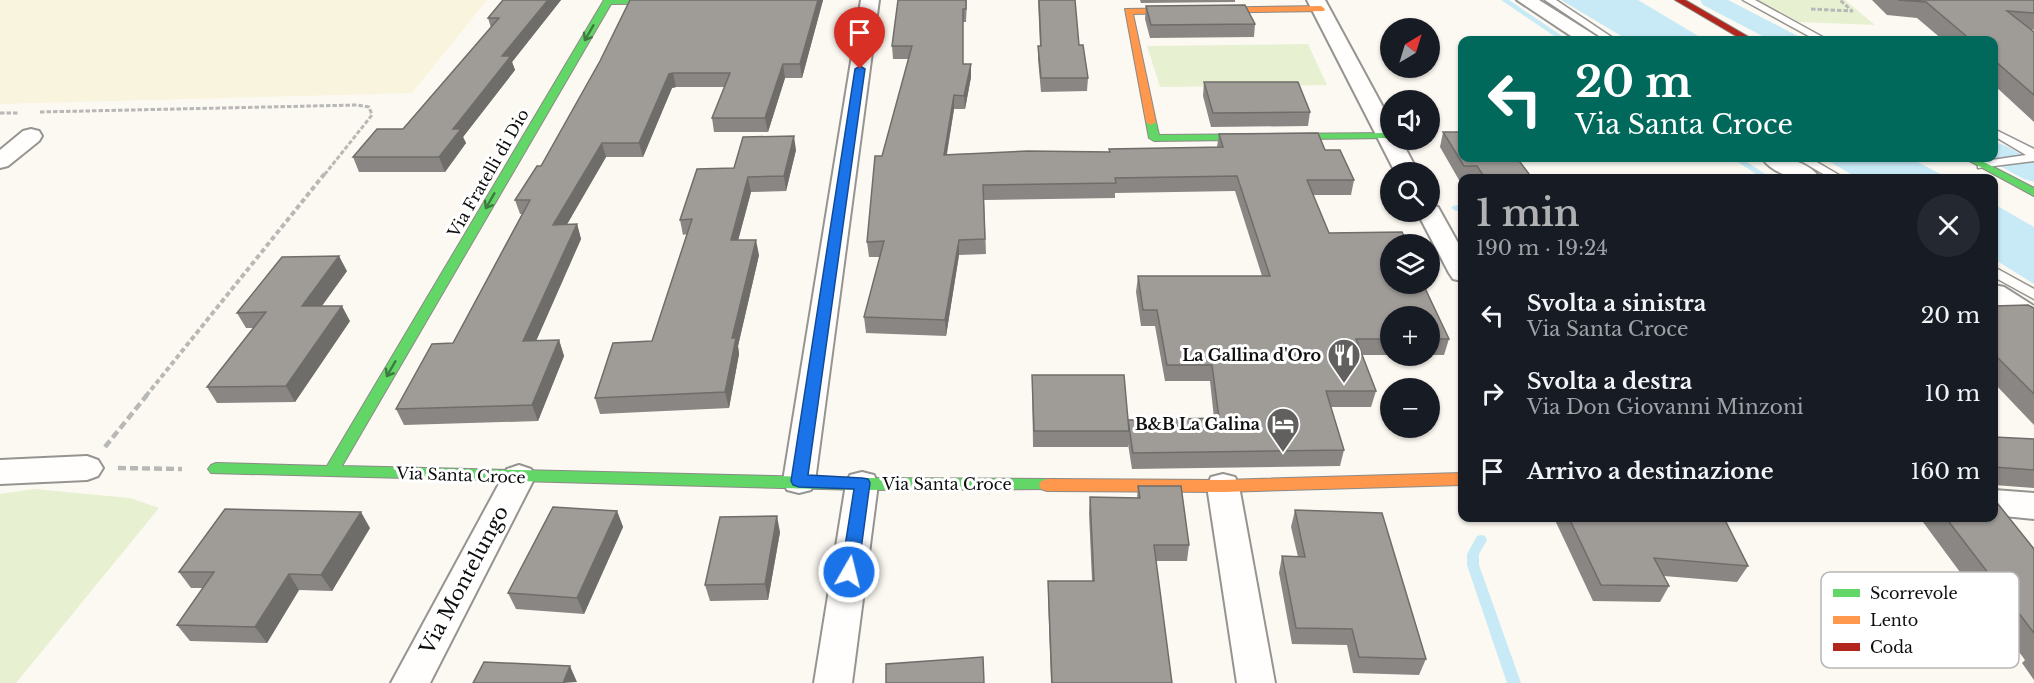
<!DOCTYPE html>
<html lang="it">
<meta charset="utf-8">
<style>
:root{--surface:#171b24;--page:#242831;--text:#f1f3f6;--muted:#9ea1a6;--accent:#b0b1b2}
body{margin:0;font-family:"Libre Baskerville",serif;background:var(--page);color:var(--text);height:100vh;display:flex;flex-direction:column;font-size:22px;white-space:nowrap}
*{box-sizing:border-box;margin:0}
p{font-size:20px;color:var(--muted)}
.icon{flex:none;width:33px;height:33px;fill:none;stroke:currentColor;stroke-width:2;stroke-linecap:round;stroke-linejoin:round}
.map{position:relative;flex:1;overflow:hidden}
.details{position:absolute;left:1458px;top:174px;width:540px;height:348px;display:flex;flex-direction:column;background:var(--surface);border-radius:12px;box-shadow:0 2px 4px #0004}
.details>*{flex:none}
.banner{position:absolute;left:1458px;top:36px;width:540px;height:126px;border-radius:12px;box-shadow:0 2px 4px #0004;background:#00695c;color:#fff;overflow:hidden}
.needle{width:39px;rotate:38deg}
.controls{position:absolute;left:1380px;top:18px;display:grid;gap:12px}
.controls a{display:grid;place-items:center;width:60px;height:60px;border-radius:50%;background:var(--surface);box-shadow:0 2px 4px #0004;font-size:30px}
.pin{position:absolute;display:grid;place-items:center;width:51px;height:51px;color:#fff;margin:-62px -26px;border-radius:50% 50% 50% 0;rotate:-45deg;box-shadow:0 0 6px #0007}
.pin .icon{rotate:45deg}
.me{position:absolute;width:66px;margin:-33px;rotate:8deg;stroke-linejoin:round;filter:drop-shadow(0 0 4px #0008)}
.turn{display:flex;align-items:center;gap:21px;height:126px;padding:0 18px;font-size:27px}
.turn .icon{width:78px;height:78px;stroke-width:2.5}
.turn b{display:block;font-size:42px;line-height:51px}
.round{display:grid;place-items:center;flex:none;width:63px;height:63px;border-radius:32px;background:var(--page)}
.head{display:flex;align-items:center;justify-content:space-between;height:102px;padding:0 18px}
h1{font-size:36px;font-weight:600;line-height:45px;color:var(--accent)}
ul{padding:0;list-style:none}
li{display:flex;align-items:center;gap:18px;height:78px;padding:0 18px}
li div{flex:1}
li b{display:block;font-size:22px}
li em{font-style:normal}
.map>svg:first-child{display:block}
.farmland{fill:#f9f4de}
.green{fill:#e7f1d2}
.water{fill:#c8eaf6}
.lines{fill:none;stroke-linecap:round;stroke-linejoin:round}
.stream{fill:#c8eaf6;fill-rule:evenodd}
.canal{fill:#c8eaf6;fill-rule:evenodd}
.lane-casing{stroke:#959491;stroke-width:3}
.street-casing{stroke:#959491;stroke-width:4}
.fast-casing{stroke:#8c8a87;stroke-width:2}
.slow-casing{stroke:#8c8a87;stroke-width:2}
.jam-casing{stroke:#8c8a87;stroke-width:2}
.path-far2{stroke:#b8b8b6;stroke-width:3;stroke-dasharray:4.5 2;stroke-linecap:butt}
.path-far1{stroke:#b8b8b6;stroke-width:4;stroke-dasharray:5 3;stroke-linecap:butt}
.path{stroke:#b8b8b6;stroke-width:4.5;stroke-dasharray:8 4;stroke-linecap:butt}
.lane{fill:#fffefd;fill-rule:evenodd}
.street{fill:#fffefd;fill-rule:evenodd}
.fast{fill:#63d668;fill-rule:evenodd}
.slow{fill:#ff974d;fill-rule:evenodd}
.jam{fill:#b3261e;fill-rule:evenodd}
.wall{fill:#898683}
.shaded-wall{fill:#6f6d6a}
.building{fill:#9f9c98;stroke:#6f6d6a;stroke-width:1.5}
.oneway{stroke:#3d7c40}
.route{fill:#1a73e8;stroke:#114b97;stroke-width:1.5}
.labels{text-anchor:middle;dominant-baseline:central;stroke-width:6;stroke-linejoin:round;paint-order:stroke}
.street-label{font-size:16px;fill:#0e0e0e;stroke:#fff}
.poi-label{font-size:16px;font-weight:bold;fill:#0e0e0e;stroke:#fff;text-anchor:end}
.near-street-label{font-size:20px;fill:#0e0e0e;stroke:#fff}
.key{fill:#fff;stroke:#b7b7b7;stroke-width:1.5}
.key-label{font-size:16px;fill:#0e0e0e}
</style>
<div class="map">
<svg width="2034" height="683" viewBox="0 0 2034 683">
<rect width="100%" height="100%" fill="#fcf9f2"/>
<polygon class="farmland" points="0,0 487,0 412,93 0,104"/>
<g class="green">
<polygon points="1755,0 1845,0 1875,25 1797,22"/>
<polygon points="1308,44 1327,85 1160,87 1147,46"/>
<polygon points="34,489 130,498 159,508 16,683 0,683 0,494"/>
</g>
<g class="water">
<polygon points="1561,0 1638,0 1705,40 1628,40"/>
<polygon points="1823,158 1910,158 1948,178 1858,178"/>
<polygon points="1994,204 2034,227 2034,284 1994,259"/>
</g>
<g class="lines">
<g class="stream">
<polygon points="1501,0 1509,0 1568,40 1560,40"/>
<polygon points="1732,158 1741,158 1771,178 1762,178"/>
<polygon points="1462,204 1462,210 1456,211 1451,208 1453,206"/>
<polygon points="1481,535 1485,536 1487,540 1479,554 1479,565 1521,683 1507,683 1467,565 1467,554 1477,536"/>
</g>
<g class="canal">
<polygon points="1700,0 1728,0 1796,35 1799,40 1770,40 1703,5"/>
<polygon points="1994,142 2004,145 2034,161 2034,182 2024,179 1985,158 1994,158"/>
</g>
<defs>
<g id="lane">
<polygon points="1545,0 1556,0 1616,40 1605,40"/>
<polygon points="1743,0 1755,0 1828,40 1816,40"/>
<polygon points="1994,129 2034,149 2034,161 1978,168 1978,162 2026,155 1994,136"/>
<polygon points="1796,158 1810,158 1844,178 1830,178"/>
<polygon points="1994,267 2034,289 2034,299 1994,277"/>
</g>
<g id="street">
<polygon points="861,0 879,0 815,481 811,490 799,493 787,490 783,481"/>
<polygon points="1307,0 1325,0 1390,120 1390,140 1401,140 1418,172 1395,172"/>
<polygon points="1517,0 1539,0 1596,36 1599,40 1577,40"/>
<polygon points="31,129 39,131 42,136 39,141 8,166 0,168 0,150 23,131"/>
<path d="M1762,158c19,-2 45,2 58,20 -20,2 -46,-2 -58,-20z"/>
<polygon points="1430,205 1438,207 1462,250 1462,281 1453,279 1449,273 1417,212 1430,212"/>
<polygon points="1994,285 2004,287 2034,306 2034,327 2024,324 1994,305"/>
<polygon points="87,456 98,460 103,468 98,476 87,480 0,484 0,460"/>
<polygon points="519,465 531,469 535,477 430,683 391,683 507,469"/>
<polygon points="862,472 874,475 878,484 852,683 814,683 846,484 850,475"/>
<polygon points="1223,474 1235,477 1239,486 1275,683 1237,683 1207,486 1211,477"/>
<polygon points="1994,490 2034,493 2034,519 1994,515"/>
</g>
<g id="fast">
<polygon points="604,0 739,0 735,3 611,4 342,466 862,478 1047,479 1053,481 1055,485 1053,489 862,490 211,473 208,469 211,465 216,463 327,466"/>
<polygon points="1151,119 1156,122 1159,135 1387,133 1390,134 1390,138 1154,141 1149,138 1146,122"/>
<polygon points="1964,158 1976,158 2034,188 2034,196"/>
</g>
<g id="slow">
<polygon points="1321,6 1325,9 1324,11 1133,14 1156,122 1151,125 1146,122 1125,9"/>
<polygon points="1462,473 1462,485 1223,492 1047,491 1041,489 1039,485 1041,481 1047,479 1223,480"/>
</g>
<polygon id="jam" points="1675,0 1685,0 1754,40 1743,40"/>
</defs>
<use href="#lane" class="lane-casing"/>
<use href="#street" class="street-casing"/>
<use href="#fast" class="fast-casing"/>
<use href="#slow" class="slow-casing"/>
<use href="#jam" class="jam-casing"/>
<g class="path-far2">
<polyline points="1811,9 1852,11 1840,0"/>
<polyline points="40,112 357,105 369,107 372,115 325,174"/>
<polyline points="0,113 18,113"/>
</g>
<polyline class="path-far1" points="146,396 326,172"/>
<g class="path">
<polyline points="105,447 147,395"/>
<polyline points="118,468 182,469"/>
</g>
<use href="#lane" class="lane"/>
<use href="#street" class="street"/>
<use href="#fast" class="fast"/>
<use href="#slow" class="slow"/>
<use href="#jam" class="jam"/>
</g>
<g class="wall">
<polygon points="503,0 561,0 512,62 515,70 463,137 466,143 445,172 359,172 353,157 403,129 491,28 488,18"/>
<polygon points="630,0 823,0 802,78 785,78 768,132 714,132 712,118 725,87 676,87 672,88 643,157 606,157 567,224 577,224 581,239 536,341 559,340 564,356 538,421 404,425 396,409 453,343 522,214 520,214 515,200 541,166 600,61"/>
<polygon points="967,0 966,22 963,22 963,64 971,64 971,77 965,109 954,109 947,154 1109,152 1109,149 1217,147 1219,134 1325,150 1354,180 1351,195 1313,195 1329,233 1390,244 1449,339 1444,355 1430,355 1430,316 1390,316 1390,355 1362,355 1376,391 1371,407 1331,407 1344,450 1340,466 1132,469 1128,444 1128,447 1033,447 1032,375 1128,420 1214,418 1210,381 1165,381 1155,326 1141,326 1136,292 1138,276 1262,276 1235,191 1115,193 1115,198 984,200 986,254 959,255 946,336 866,333 864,317 880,257 869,257 867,242 882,156 909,59 893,59 892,46"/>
<polygon points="1038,0 1075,0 1079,45 1088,78 1087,91 1041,92 1038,59 1038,46 1040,46"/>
<polygon points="1140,0 1235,0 1235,2 1141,3"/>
<polygon points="1872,0 2034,0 2034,30 2031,29 2034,32 2034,122 1994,85 1994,40 1943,40 1917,18 1887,15"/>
<polygon points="1146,6 1255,24 1254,37 1150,38 1145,19"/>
<polygon points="1204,82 1310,112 1308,126 1211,127 1203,96"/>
<polygon points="1443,132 1532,178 1462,178 1462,180 1459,180 1440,147"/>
<polygon points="796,150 786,191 751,192 738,240 759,255 738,346 739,354 729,408 600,414 595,398 652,341 687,234 683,235 680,220 734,168"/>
<polygon points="347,271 322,306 350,321 295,402 217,403 207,387 254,328 246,328 237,313"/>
<polygon points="1994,306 2034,308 2034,425 1994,383"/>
<polygon points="1994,437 2034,439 2034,488 1994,485"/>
<polygon points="1138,486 1189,545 1187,561 1156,561 1172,683 1051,683 1048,597 1048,581 1092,581 1089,513 1090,497 1137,498"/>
<polygon points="1295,510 1426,659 1419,675 1353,673 1347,645 1292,644 1279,573 1282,556 1298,557 1291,527"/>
<polygon points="617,511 623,527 584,614 516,609 508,593"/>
<polygon points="1554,518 1724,518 1748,566 1737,582 1664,576 1669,586 1660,602 1593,601"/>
<polygon points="1920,518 1994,518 2034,549 2034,680 2022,663 2025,660"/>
<polygon points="370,528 332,591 299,590 267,643 190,641 177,625 203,588 191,588 179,572"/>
<polygon points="780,532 768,600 710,601 705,585"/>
</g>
<g class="shaded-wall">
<polygon points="548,0 561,0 512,62 515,70 463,137 466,143 445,172 439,157 453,129 502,56"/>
<polygon points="818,0 823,0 802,78 800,64"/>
<polygon points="783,64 785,78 768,132 765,118"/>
<polygon points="971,64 971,77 965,109 964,96"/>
<polygon points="673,73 676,87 672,88 643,157 639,143 669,74"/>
<polygon points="954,95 954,109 944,169 944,155"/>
<polygon points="794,136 796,150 786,191 784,176"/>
<polygon points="602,143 606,157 558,240 553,225"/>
<polygon points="748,177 751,192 734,256 731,240"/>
<polygon points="577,224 581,239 529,357 523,341"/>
<polygon points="756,240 759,255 738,346 739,354 729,408 725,392 732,338"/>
<polygon points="959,240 959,255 946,336 945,320"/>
<polygon points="339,256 347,271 310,322 302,306"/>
<polygon points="342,306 350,321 295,402 286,386"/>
<polygon points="559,340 564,356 538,421 532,405"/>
<polygon points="617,511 623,527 584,614 577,598"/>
<polygon points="361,512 370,528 332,591 321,575"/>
<polygon points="777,516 780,532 768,600 765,584"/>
<polygon points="289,574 299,590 267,643 255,627"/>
<polygon points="570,666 577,682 563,683"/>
</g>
<g class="building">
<polygon points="503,0 548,0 502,56 511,56 453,129 461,129 439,157 353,157 377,129 403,129 499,18 488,18"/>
<polygon points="630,0 818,0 800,64 783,64 765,118 712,118 730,73 673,73 669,74 639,143 602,143 553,225 577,224 523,341 559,340 532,405 396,409 432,344 453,343 530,200 515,200 537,166 541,166 600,61"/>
<polygon points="898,0 966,0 966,9 963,9 963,64 971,64 964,96 954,95 944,155 1028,151 1110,152 1109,149 1223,147 1219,134 1318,133 1325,150 1340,150 1354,180 1307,180 1329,233 1402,232 1408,244 1390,244 1390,284 1423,284 1449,339 1430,339 1430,316 1390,316 1390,339 1356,339 1376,391 1326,391 1344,450 1133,453 1128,420 1219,418 1212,365 1167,365 1157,310 1143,310 1138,276 1270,276 1237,176 1115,178 1116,183 983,185 985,239 959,240 945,320 864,317 884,241 867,242 875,156 882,156 912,46 892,46"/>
<polygon points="1039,0 1075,0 1079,45 1083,45 1088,78 1041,78 1038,46 1041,46"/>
<polygon points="1898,0 2034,0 2034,13 2007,11 2034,32 2034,95 1994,60 1994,40 1971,40 1926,2"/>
<polygon points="1245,5 1255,24 1151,25 1146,6"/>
<polygon points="1204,82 1298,82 1310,112 1213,113"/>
<polygon points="1443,132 1462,132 1462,158 1517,158 1532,178 1485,178 1477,166 1464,166"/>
<polygon points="794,136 784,176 748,177 731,240 756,240 732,338 736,338 725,392 595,398 613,343 652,341 692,219 680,220 697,169 734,168 743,137"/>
<polygon points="339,256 302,306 342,306 286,386 207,387 266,312 237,313 282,257"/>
<polygon points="2028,305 2034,308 2034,394 1994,354 1994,306"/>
<polygon points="1032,375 1124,375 1129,431 1034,431"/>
<polygon points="1994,437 2034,439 2034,470 1994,467"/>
<polygon points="1138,486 1181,486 1189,545 1154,545 1172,683 1052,683 1048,581 1094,581 1090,497 1140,498"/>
<polygon points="1994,499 2034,549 2034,633 1946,518 1994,518"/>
<polygon points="553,507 617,511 577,598 508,593"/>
<polygon points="225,509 361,512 321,575 289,574 255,627 177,625 214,572 179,572"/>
<polygon points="1295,510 1382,513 1426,659 1359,657 1352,629 1296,628 1282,556 1305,557"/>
<polygon points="777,516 765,584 705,585 720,517"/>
<polygon points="1569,518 1724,518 1748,566 1654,558 1669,586 1601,585"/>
<polygon points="983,657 984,683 886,683 886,664"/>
<polygon points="484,662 570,666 563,683 473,683"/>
</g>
<defs><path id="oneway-shaft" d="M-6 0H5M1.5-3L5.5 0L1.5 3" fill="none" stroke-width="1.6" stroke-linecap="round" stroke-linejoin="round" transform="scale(1.5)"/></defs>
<g class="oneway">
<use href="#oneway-shaft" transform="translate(589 33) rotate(120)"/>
<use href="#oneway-shaft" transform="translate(490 201) rotate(120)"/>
<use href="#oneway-shaft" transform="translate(391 369) rotate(120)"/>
</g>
<polygon class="route" points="860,66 865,69 808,475 862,478 868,479 870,483 858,572 855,577 849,579 843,577 841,572 854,489 799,487 793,485 791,481 855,69"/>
<defs>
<symbol id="restaurant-pin" viewBox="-11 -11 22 30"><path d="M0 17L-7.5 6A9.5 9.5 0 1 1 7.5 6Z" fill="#61605e" stroke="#fff"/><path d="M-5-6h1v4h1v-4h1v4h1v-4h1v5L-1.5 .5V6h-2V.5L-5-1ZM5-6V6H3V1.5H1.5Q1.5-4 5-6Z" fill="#fff"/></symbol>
<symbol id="hotel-pin" viewBox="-11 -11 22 30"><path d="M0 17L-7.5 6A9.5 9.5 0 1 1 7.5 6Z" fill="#61605e" stroke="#fff"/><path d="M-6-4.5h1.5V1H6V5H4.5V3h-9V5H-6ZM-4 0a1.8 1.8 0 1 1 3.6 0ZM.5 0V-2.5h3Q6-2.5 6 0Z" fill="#fff"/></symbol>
</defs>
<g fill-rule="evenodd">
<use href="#restaurant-pin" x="1325" y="336" width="38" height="52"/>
<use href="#hotel-pin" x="1264" y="405" width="38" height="52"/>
</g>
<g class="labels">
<g class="street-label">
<text transform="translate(488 173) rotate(-60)">Via Fratelli di Dio</text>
<text transform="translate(461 475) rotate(2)">Via Santa Croce</text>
<text x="947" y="484">Via Santa Croce</text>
</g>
<g class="poi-label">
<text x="1321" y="355">La Gallina d'Oro</text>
<text x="1260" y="424">B&amp;B La Galina</text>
</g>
<g class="near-street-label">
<text transform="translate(464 580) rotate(-62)">Via Montelungo</text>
</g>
</g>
<rect x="1821" y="572" width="198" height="96" rx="9" class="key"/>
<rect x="1833" y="589" width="27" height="8" fill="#63d668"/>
<rect x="1833" y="616" width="27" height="8" fill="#ff974d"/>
<rect x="1833" y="643" width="27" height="8" fill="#b3261e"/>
<g class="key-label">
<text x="1870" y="599">Scorrevole</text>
<text x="1870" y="626">Lento</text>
<text x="1870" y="653">Coda</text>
</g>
</svg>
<div class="controls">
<a><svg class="needle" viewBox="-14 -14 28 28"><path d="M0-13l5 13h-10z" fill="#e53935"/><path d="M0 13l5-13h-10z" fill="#9ea1a6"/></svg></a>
<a><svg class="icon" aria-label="sound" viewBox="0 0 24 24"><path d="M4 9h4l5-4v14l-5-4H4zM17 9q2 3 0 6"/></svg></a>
<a><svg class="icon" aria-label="search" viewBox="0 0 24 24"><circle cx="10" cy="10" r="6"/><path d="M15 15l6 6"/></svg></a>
<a><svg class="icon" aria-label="layers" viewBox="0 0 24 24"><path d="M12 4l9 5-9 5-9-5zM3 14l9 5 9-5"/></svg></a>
<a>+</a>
<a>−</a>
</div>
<div class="pin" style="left:860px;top:69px;background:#d93025"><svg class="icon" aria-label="arrive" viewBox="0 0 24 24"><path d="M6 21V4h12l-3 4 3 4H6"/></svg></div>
<svg class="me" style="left:849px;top:572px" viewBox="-20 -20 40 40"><circle r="17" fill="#1a73e8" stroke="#fff" stroke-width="3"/><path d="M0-11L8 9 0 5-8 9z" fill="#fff"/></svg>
<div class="banner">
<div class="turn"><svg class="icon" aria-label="left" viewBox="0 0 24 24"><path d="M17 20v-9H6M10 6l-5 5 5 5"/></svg><div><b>20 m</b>Via Santa Croce</div></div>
</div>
<section class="details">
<div class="head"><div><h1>1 min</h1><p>190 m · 19:24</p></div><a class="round"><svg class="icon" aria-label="close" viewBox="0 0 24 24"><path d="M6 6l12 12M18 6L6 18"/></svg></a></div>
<ul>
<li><svg class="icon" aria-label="left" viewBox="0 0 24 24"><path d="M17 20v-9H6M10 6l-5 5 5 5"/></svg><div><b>Svolta a sinistra</b><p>Via Santa Croce</p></div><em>20 m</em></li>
<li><svg class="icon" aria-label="right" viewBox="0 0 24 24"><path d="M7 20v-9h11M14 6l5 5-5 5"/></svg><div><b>Svolta a destra</b><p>Via Don Giovanni Minzoni</p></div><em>10 m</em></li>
<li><svg class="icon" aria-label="arrive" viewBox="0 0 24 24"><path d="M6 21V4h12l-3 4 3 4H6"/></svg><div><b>Arrivo a destinazione</b></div><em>160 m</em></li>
</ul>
</section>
</div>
